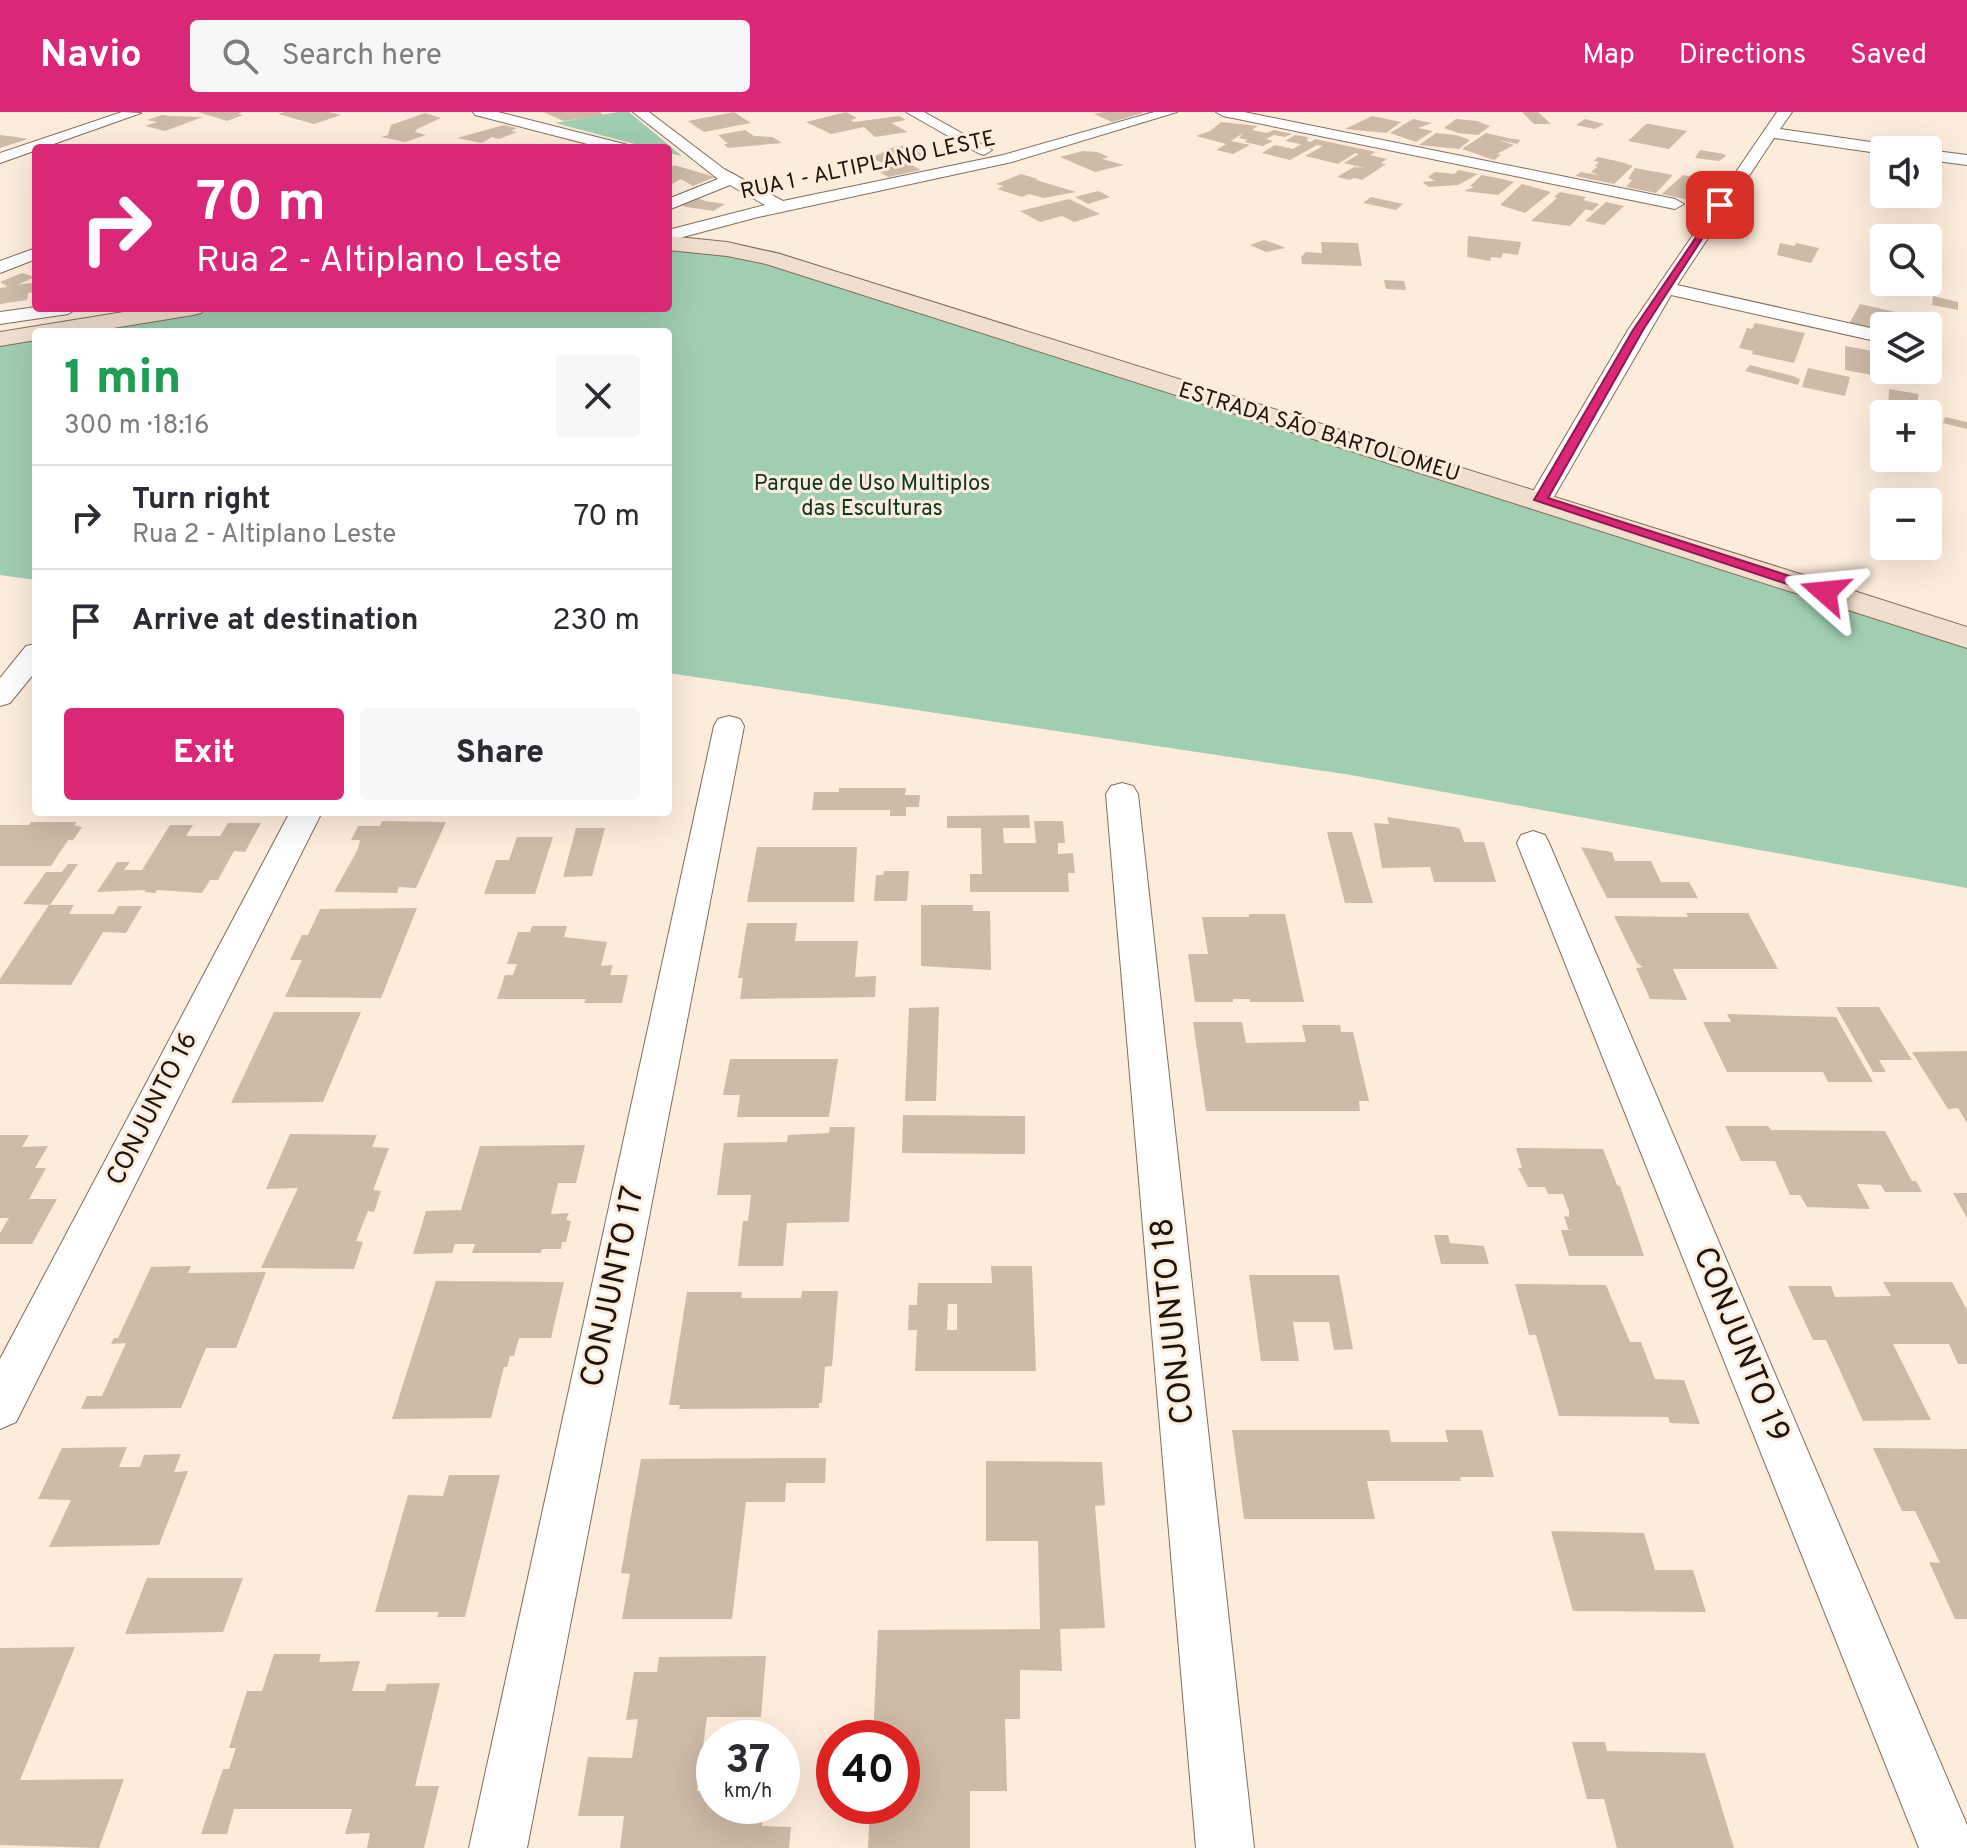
<!DOCTYPE html>
<meta charset="utf-8">
<style>
:root{--surface:#fff;--page:#f7f7f7;--text:#2b2b33;--muted:#7c7c81;--line:#e1e1e2;--accent:#db2777}
body{margin:0;font-family:Overpass,sans-serif;background:var(--page);color:var(--text);height:100vh;display:flex;flex-direction:column;font-size:30px;white-space:nowrap}
*{box-sizing:border-box;margin:0}
p{font-size:26px;color:var(--muted)}
.icon{flex:none;width:44px;height:44px;fill:none;stroke:currentColor;stroke-width:2;stroke-linecap:round;stroke-linejoin:round}
.map{position:relative;flex:1;overflow:hidden}
.side{position:absolute;left:32px;top:216px;width:640px;height:488px;display:flex;flex-direction:column;background:var(--surface);border-radius:8px;box-shadow:0 8px 32px #0002}
.side>*{flex:none}
.hud{position:absolute;left:32px;top:32px;width:640px;height:168px;border-radius:8px;box-shadow:0 8px 32px #0002;background:#db2777;color:#fff;overflow:hidden}
.fabs{position:absolute;left:1870px;top:24px;display:grid;gap:16px}
.fabs a{display:grid;place-items:center;width:72px;height:72px;border-radius:8px;background:var(--surface);box-shadow:0 8px 32px #0002;font-size:40px}
.speed{position:absolute;left:696px;top:1608px;display:flex;gap:16px;font-size:40px;font-weight:700;text-align:center}
.speed>*{display:grid;place-content:center;width:104px;height:104px;border-radius:50%;background:var(--surface);box-shadow:0 8px 32px #0002;line-height:1}
.speed small{font-size:20px;font-weight:400}
.speed .limit{border:12px solid #d22;background:#fff;color:#111}
.pin{position:absolute;display:grid;place-items:center;width:68px;height:68px;color:#fff;margin:-34px;border-radius:16px;box-shadow:0 4px 12px #0006}
.me{position:absolute;width:88px;margin:-44px;rotate:288deg;stroke-linejoin:round;filter:drop-shadow(0 0 6px #0008)}
.turn{display:flex;align-items:center;gap:28px;height:168px;padding:0 32px;font-size:36px}
.turn .icon{width:104px;height:104px;stroke-width:2.5}
.turn b{display:block;font-size:56px;line-height:68px}
.round{display:grid;place-items:center;flex:none;width:84px;height:84px;border-radius:8px;background:var(--page)}
.headline{display:flex;align-items:center;justify-content:space-between;height:136px;padding:0 32px}
h1{font-size:48px;font-weight:800;line-height:60px;color:#1e9e55}
.cta{display:flex;gap:16px;margin-top:auto;padding:16px 32px}
.cta a{flex:1;height:92px;border-radius:8px;background:var(--accent);color:#fff;font-size:32px;font-weight:800;line-height:92px;text-align:center}
.cta a+a{background:var(--page);color:var(--text)}
ul{padding:0;list-style:none}
li{display:flex;align-items:center;gap:24px;height:104px;padding:0 32px;border-top:2px solid var(--line)}
li div{flex:1}
li b{display:block;font-size:30px}
li em{font-style:normal}
header{display:flex;align-items:center;gap:48px;box-sizing:border-box;height:112px;padding:0 40px;background:var(--accent);color:#fff}
header strong{font-size:38px}
nav{display:flex;gap:44px;margin-inline-start:auto;font-size:28px}
.search{width:560px;height:72px;background:var(--page);display:flex;align-items:center;gap:20px;box-sizing:border-box;padding:0 28px;border-radius:8px;color:var(--muted);font-size:30px}
.map>svg:first-child{display:block}
.green{fill:#a0ceb1}
.building{fill:#cebaa5;fill-rule:evenodd}
.lines{fill:none;stroke-linecap:round;stroke-linejoin:round}
.street-casing{stroke:#806d5a;stroke-width:2}
.secondary-casing{stroke:#806d5a;stroke-width:2}
.street{fill:#fff;fill-rule:evenodd}
.secondary{fill:#f2decd;fill-rule:evenodd}
.route{fill:#db2777;stroke:#8e194d;stroke-width:2}
.labels{text-anchor:middle;dominant-baseline:central;stroke-width:6;stroke-linejoin:round;paint-order:stroke}
.far-street-label{font-size:22px;fill:#1c150e;stroke:#feecdb}
.far-park-label{font-size:22px;fill:#063720;stroke:#feecdb}
.street-label{font-size:26px;fill:#1c150e;stroke:#feecdb}
.near-street-label{font-size:32px;fill:#1c150e;stroke:#feecdb}
</style>
<header>
<strong>Navio</strong>
<div class="search"><svg class="icon" aria-label="search" viewBox="0 0 24 24"><circle cx="10" cy="10" r="6"/><path d="M15 15l6 6"/></svg>Search here</div>
<nav><a>Map</a><a>Directions</a><a>Saved</a></nav>
</header>
<div class="map">
<svg width="1967" height="1736" viewBox="0 0 1967 1736">
<rect width="100%" height="100%" fill="#feecdb"/>
<g class="green">
<polygon points="618,0 629,0 682,44 668,41 668,36 650,36 555,11"/>
<polygon points="668,128 721,130 775,139 1967,526 1967,776 1351,663 668,561 668,220 36,220 185,196 668,196"/>
<polygon points="36,220 36,468 0,463 0,226"/>
</g>
<g class="building">
<polygon points="198,0 242,0 238,2 243,3 227,9"/>
<polygon points="285,0 329,0 341,3 314,12 278,2"/>
<polygon points="543,0 600,0 603,3 564,9"/>
<polygon points="734,0 751,11 704,20 688,9"/>
<polygon points="846,0 857,6 851,8 854,10 899,4 906,8 891,11 908,20 875,25 864,15 831,22 806,10"/>
<polygon points="1103,0 1143,0 1143,1 1112,10 1094,2"/>
<polygon points="1522,0 1538,0 1551,12 1534,12"/>
<polygon points="425,1 441,6 417,17 415,20 426,23 405,30 381,25 388,23 391,13"/>
<polygon points="162,3 169,4 203,5 165,19 145,14 157,10 147,8"/>
<polygon points="1372,4 1401,10 1386,21 1345,17"/>
<polygon points="1413,7 1432,11 1418,16 1433,19 1416,30 1390,21"/>
<polygon points="1456,7 1477,9 1490,14 1478,23 1458,21 1444,16"/>
<polygon points="1585,7 1604,12 1595,17 1576,13"/>
<polygon points="1221,10 1258,14 1252,18 1267,21 1274,18 1292,22 1285,25 1274,23 1266,27 1273,29 1263,34 1244,30 1248,28 1239,26 1243,21 1231,29 1250,33 1233,42 1216,38 1226,32 1196,24 1210,19"/>
<polygon points="1646,12 1650,12 1687,19 1669,37 1628,29"/>
<polygon points="504,13 517,16 511,19 517,20 499,27 492,25 482,31 457,26"/>
<polygon points="745,18 754,24 773,25 782,31 728,36 724,32 728,32 718,23"/>
<polygon points="1436,21 1456,23 1470,28 1459,37 1419,33"/>
<polygon points="1486,21 1508,26 1521,28 1517,32 1499,28 1514,33 1497,42 1501,43 1494,48 1462,37"/>
<polygon points="0,23 16,25 28,27 0,36"/>
<polygon points="1295,23 1308,25 1307,29 1311,30 1315,27 1376,40 1370,43 1387,47 1381,51 1386,52 1362,68 1354,66 1350,68 1337,65 1354,55 1364,56 1344,51 1359,42 1355,41 1338,52 1305,44 1323,34 1317,33 1290,48 1262,41 1275,33 1293,37 1301,32 1285,29"/>
<polygon points="905,33 924,43 883,51 870,46 889,38 886,37"/>
<polygon points="1700,38 1724,42 1726,44 1719,49 1695,46"/>
<polygon points="1083,39 1097,40 1109,45 1102,47 1124,53 1095,60 1060,45"/>
<polygon points="1598,45 1621,50 1633,54 1614,72 1575,64 1581,60 1598,63 1591,60 1598,54 1595,54 1599,50 1594,49"/>
<polygon points="908,51 921,58 888,65 876,58"/>
<polygon points="674,53 715,65 693,74 681,67 668,74 668,57"/>
<polygon points="1635,56 1673,63 1656,81 1626,75 1632,68 1628,67"/>
<polygon points="1459,58 1478,62 1458,73 1429,75 1422,70 1435,69 1428,65 1435,60 1454,62"/>
<polygon points="1021,62 1038,67 1036,68 1076,80 1044,86 1029,82 1022,85 997,77 1004,74 996,72"/>
<polygon points="1482,63 1502,67 1514,70 1498,83 1464,79 1474,75 1470,74"/>
<polygon points="1683,63 1697,66 1692,71 1712,74 1698,90 1662,82"/>
<polygon points="1522,72 1551,80 1525,101 1500,93"/>
<polygon points="1098,79 1110,85 1088,92 1075,85"/>
<polygon points="1560,80 1586,85 1583,88 1599,92 1592,99 1586,97 1570,114 1531,109 1557,86 1554,85"/>
<polygon points="687,82 705,89 725,92 713,99 686,95 670,88"/>
<polygon points="1371,85 1403,92 1396,98 1363,91"/>
<polygon points="1069,87 1100,102 1074,110 1062,104 1040,110 1020,99"/>
<polygon points="1606,90 1624,94 1604,113 1585,109"/>
<polygon points="1468,124 1521,130 1518,143 1503,141 1501,146 1491,145 1490,149 1467,145"/>
<polygon points="1264,128 1281,134 1285,136 1266,140 1250,133"/>
<polygon points="1321,130 1358,131 1362,154 1302,152 1301,145 1306,140 1322,141"/>
<polygon points="1780,131 1794,134 1796,131 1819,136 1811,151 1777,143"/>
<polygon points="22,161 35,165 17,173 36,170 36,180 28,181 27,188 0,192 0,176 8,175 0,170"/>
<polygon points="1384,168 1404,169 1406,178 1386,177"/>
<polygon points="1933,184 1958,190 1958,198 1932,193"/>
<polygon points="1860,192 1909,203 1922,207 1921,210 1919,214 1884,214 1884,221 1848,214"/>
<polygon points="1755,211 1805,221 1794,251 1752,242 1753,239 1739,236 1747,216 1752,217"/>
<polygon points="1845,234 1884,241 1884,258 1904,258 1904,269 1845,258"/>
<polygon points="1750,253 1793,264 1800,267 1798,273 1745,259"/>
<polygon points="1808,256 1850,265 1845,284 1802,275"/>
<polygon points="1889,277 1918,282 1918,288 1932,291 1932,302 1888,297"/>
<polygon points="1945,305 1967,310 1967,317 1943,311"/>
<polygon points="839,676 906,676 905,683 920,683 919,695 906,695 906,704 890,704 890,698 812,698 814,680 839,680"/>
<polygon points="1029,703 1030,716 1003,716 1004,731 1036,731 1034,709 1063,709 1065,731 1058,731 1058,742 1073,741 1075,761 1068,761 1069,780 970,780 970,762 982,762 981,716 947,716 947,704"/>
<polygon points="1387,705 1454,715 1460,717 1464,730 1484,730 1496,770 1434,770 1430,755 1382,756 1374,711 1389,712"/>
<polygon points="382,709 446,710 416,776 399,775 397,781 334,780 358,737 360,728 351,728 358,714 380,714"/>
<polygon points="31,710 77,710 74,713 82,715 73,728 68,728 51,754 0,754 0,713 29,713"/>
<polygon points="228,711 261,711 245,740 234,739 218,768 210,768 202,781 157,778 155,781 144,780 146,778 97,780 117,750 130,750 124,758 142,758 170,713 193,713 186,724 220,724"/>
<polygon points="576,716 605,716 592,764 563,765"/>
<polygon points="1327,720 1352,720 1373,791 1345,791"/>
<polygon points="517,725 553,725 535,782 484,782 496,748 509,748"/>
<polygon points="757,735 857,735 854,790 747,790"/>
<polygon points="1581,735 1612,740 1615,749 1651,749 1661,770 1689,770 1698,786 1607,786"/>
<polygon points="68,752 78,752 50,793 74,793 69,802 114,802 118,794 142,794 126,821 103,820 71,873 0,872 0,867 49,793 23,792 46,760 62,760"/>
<polygon points="884,759 909,759 907,789 874,789 876,763 883,763"/>
<polygon points="921,793 973,793 973,799 990,799 991,858 921,854"/>
<polygon points="417,796 381,886 285,885 302,848 290,848 302,823 308,823 320,797"/>
<polygon points="1686,801 1748,801 1778,857 1673,857 1687,888 1650,887 1636,856 1643,855 1637,851 1614,804 1688,805"/>
<polygon points="1249,802 1285,802 1304,890 1250,890 1250,887 1233,887 1233,890 1195,890 1188,842 1208,842 1202,805 1249,805"/>
<polygon points="747,811 797,811 795,829 858,829 855,865 876,864 875,885 740,887 743,866 738,866"/>
<polygon points="532,814 567,814 564,825 607,830 601,854 613,853 610,863 628,863 622,891 584,891 586,887 497,887 505,863 513,863 517,852 507,852 518,820 530,820"/>
<polygon points="939,895 936,989 905,989 909,896"/>
<polygon points="1836,895 1879,895 1912,948 1879,948 1886,960 1873,960"/>
<polygon points="274,900 361,900 323,990 231,991"/>
<polygon points="1727,902 1836,905 1873,970 1828,970 1823,960 1727,960 1703,910 1731,910"/>
<polygon points="1193,910 1242,910 1246,931 1306,930 1302,913 1340,913 1341,920 1353,920 1369,989 1359,989 1360,999 1206,999"/>
<polygon points="1967,939 1967,1011 1958,996 1948,997 1912,940"/>
<polygon points="730,947 838,947 829,1005 737,1005 740,983 723,983"/>
<polygon points="903,1003 1025,1004 1025,1042 902,1041"/>
<polygon points="1725,1014 1768,1014 1771,1018 1885,1019 1912,1069 1916,1069 1922,1080 1885,1080 1881,1073 1857,1072 1870,1097 1807,1095 1800,1083 1790,1083 1775,1049 1741,1049"/>
<polygon points="830,1015 855,1015 849,1110 787,1111 783,1154 738,1154 743,1109 748,1109 751,1083 717,1083 724,1031 787,1030 788,1023 829,1021"/>
<polygon points="290,1022 377,1023 372,1035 389,1036 373,1078 381,1079 374,1100 368,1099 356,1129 363,1130 354,1157 261,1156 298,1076 266,1077"/>
<polygon points="0,1023 29,1023 22,1035 48,1034 35,1056 46,1056 29,1087 57,1087 32,1132 0,1132 0,1121 9,1106 0,1106"/>
<polygon points="585,1033 576,1071 558,1071 551,1102 569,1101 566,1108 571,1109 566,1130 562,1130 561,1137 542,1137 541,1141 472,1141 475,1132 455,1132 452,1141 413,1142 426,1099 461,1098 480,1034"/>
<polygon points="1516,1036 1603,1037 1617,1073 1620,1074 1644,1144 1569,1144 1561,1118 1573,1118 1568,1117 1564,1104 1569,1105 1569,1099 1563,1082 1548,1082 1545,1075 1528,1075 1518,1056 1522,1056"/>
<polygon points="1953,1081 1967,1081 1967,1106"/>
<polygon points="1434,1123 1448,1123 1450,1131 1484,1134 1489,1152 1441,1152"/>
<polygon points="191,1154 188,1161 266,1160 236,1236 206,1236 181,1296 81,1297 87,1284 102,1284 126,1231 111,1232 114,1226 118,1226 151,1155"/>
<path d="M991,1154h41l4,105h-121l2,-41h-9l1,-25h8l1,-22h74zM948,1192h9v26h-10z"/>
<polygon points="1249,1163 1339,1163 1353,1237 1334,1238 1329,1210 1293,1210 1299,1249 1261,1249"/>
<polygon points="436,1169 564,1170 551,1226 519,1226 514,1244 510,1244 507,1255 504,1255 491,1306 392,1307"/>
<polygon points="1883,1170 1952,1170 1967,1198 1967,1252 1958,1252 1949,1232 1893,1232 1931,1308 1863,1309 1826,1228 1813,1228 1788,1174 1831,1174 1835,1185 1891,1184"/>
<polygon points="1515,1172 1606,1173 1630,1230 1641,1230 1655,1267 1684,1268 1700,1312 1670,1311 1668,1305 1559,1304 1536,1223 1529,1223"/>
<polygon points="802,1179 838,1179 832,1254 825,1255 822,1291 819,1291 819,1296 679,1297 680,1293 669,1293 687,1180 742,1180 741,1186 801,1186"/>
<polygon points="1232,1318 1389,1318 1391,1330 1448,1330 1445,1318 1482,1318 1494,1365 1460,1365 1461,1369 1367,1369 1375,1407 1244,1407"/>
<polygon points="127,1335 119,1355 140,1355 144,1343 181,1342 174,1360 188,1359 159,1433 49,1435 71,1388 38,1387 62,1336"/>
<polygon points="1873,1336 1967,1337 1967,1507 1955,1507 1929,1450 1940,1451 1915,1399 1902,1399"/>
<polygon points="826,1346 825,1371 786,1371 785,1390 746,1390 732,1507 622,1507 630,1462 621,1461 641,1347"/>
<polygon points="986,1349 1102,1350 1105,1393 1095,1394 1105,1516 1060,1517 1062,1559 1020,1558 1020,1607 1005,1607 1007,1679 970,1679 970,1736 868,1736 870,1694 902,1694 902,1626 873,1626 878,1518 1040,1517 1038,1429 986,1429"/>
<polygon points="449,1363 500,1363 465,1505 437,1505 439,1500 375,1500 408,1383 443,1384"/>
<polygon points="1551,1419 1644,1421 1655,1458 1693,1458 1706,1500 1573,1499"/>
<polygon points="147,1466 243,1466 223,1520 125,1522"/>
<polygon points="75,1535 20,1668 124,1667 99,1736 0,1733 0,1536"/>
<polygon points="274,1542 321,1542 319,1550 360,1549 352,1579 385,1579 387,1572 440,1571 415,1674 439,1674 424,1736 367,1736 370,1721 345,1722 352,1697 234,1697 227,1722 201,1722 223,1657 229,1657 236,1636 229,1636 247,1579 262,1579"/>
<polygon points="766,1544 761,1605 707,1605 697,1679 714,1679 714,1694 764,1694 762,1714 791,1715 789,1736 620,1736 624,1704 578,1704 588,1645 632,1646 638,1607 626,1608 634,1560 657,1560 659,1545"/>
<polygon points="1572,1630 1605,1630 1607,1639 1705,1641 1734,1736 1617,1736 1604,1687 1587,1687"/>
</g>
<g class="lines">
<defs>
<g id="street">
<polygon points="122,0 141,1 0,51 0,41"/>
<polygon points="473,0 498,0 628,33 630,36 603,36 475,3"/>
<polygon points="633,0 649,0 724,57 783,89 1003,43 1154,0 1177,0 1012,50 758,105 668,129 668,118 765,93 730,73 668,98 668,87 718,67"/>
<polygon points="906,0 924,0 992,38 984,43 978,41"/>
<polygon points="1216,0 1244,0 1675,87 1684,92 1675,97 1223,4"/>
<polygon points="1777,0 1792,0 1780,17 1892,33 1900,38 1884,38 1884,42 1774,26 1677,173 1884,219 1884,231 1671,183 1552,388 1549,393 1531,393 1528,388 1628,218"/>
<polygon points="1928,38 1967,43 1967,53 1928,48"/>
<polygon points="36,136 36,147 0,161 0,149"/>
<polygon points="36,195 36,196 78,196 68,202 0,212 0,200"/>
<polygon points="36,532 36,559 10,591 0,594 0,566 26,534"/>
<polygon points="729,604 740,607 744,614 527,1736 469,1736 714,614 718,607"/>
<polygon points="1122,671 1133,674 1138,682 1254,1736 1196,1736 1106,682 1111,674"/>
<polygon points="290,700 322,700 16,1310 0,1317 0,1247"/>
<polygon points="1533,719 1545,723 1549,731 1967,1713 1967,1736 1919,1736 1517,731 1521,723"/>
</g>
<g id="secondary">
<polygon points="668,124 727,130 780,142 1829,471 1967,515 1967,536 766,152 727,144 668,138"/>
<polygon points="148,196 205,196 201,201 193,203 89,220 36,220 36,228 0,234 0,220"/>
</g>
</defs>
<use href="#street" class="street-casing"/>
<use href="#secondary" class="secondary-casing"/>
<use href="#street" class="street"/>
<use href="#secondary" class="secondary"/>
</g>
<polygon class="route" points="1720,90 1724,93 1643,218 1548,386 1830,477 1830,483 1820,483 1534,388 1633,218"/>
<g class="labels">
<g class="far-street-label">
<text transform="translate(868 54) rotate(-12)">RUA 1 - ALTIPLANO LESTE</text>
<text transform="translate(1319 321) rotate(17)">ESTRADA SÃO BARTOLOMEU</text>
</g>
<g class="far-park-label">
<text x="872" y="372">Parque de Uso Multiplos<tspan x="872" dy="25">das Esculturas</tspan></text>
</g>
<g class="street-label">
<text transform="translate(153 997) rotate(-63)">CONJUNTO 16</text>
</g>
<g class="near-street-label">
<text transform="translate(614 1175) rotate(-78)">CONJUNTO 17</text>
<text transform="translate(1174 1209) rotate(-96)">CONJUNTO 18</text>
<text transform="translate(1740 1233) rotate(68)">CONJUNTO 19</text>
</g>
</g>
</svg>
<div class="fabs">
<a><svg class="icon" aria-label="sound" viewBox="0 0 24 24"><path d="M4 9h4l5-4v14l-5-4H4zM17 9q2 3 0 6"/></svg></a>
<a><svg class="icon" aria-label="search" viewBox="0 0 24 24"><circle cx="10" cy="10" r="6"/><path d="M15 15l6 6"/></svg></a>
<a><svg class="icon" aria-label="layers" viewBox="0 0 24 24"><path d="M12 4l9 5-9 5-9-5zM3 14l9 5 9-5"/></svg></a>
<a>+</a>
<a>−</a>
</div>
<div class="speed"><div>37<small>km/h</small></div><div class="limit">40</div></div>
<div class="pin" style="left:1720px;top:93px;background:#d93025"><svg class="icon" aria-label="arrive" viewBox="0 0 24 24"><path d="M6 21V4h12l-3 4 3 4H6"/></svg></div>
<svg class="me" style="left:1825px;top:480px" viewBox="-20 -20 40 40"><path d="M0-17L14 15 0 8-14 15z" fill="#db2777" stroke="#fff" stroke-width="4"/></svg>
<div class="hud">
<div class="turn"><svg class="icon" aria-label="right" viewBox="0 0 24 24"><path d="M7 20v-9h11M14 6l5 5-5 5"/></svg><div><b>70 m</b>Rua 2 - Altiplano Leste</div></div>
</div>
<section class="side">
<div class="headline"><div><h1>1 min</h1><p>300 m · 18:16</p></div><a class="round"><svg class="icon" aria-label="close" viewBox="0 0 24 24"><path d="M6 6l12 12M18 6L6 18"/></svg></a></div>
<ul>
<li><svg class="icon" aria-label="right" viewBox="0 0 24 24"><path d="M7 20v-9h11M14 6l5 5-5 5"/></svg><div><b>Turn right</b><p>Rua 2 - Altiplano Leste</p></div><em>70 m</em></li>
<li><svg class="icon" aria-label="arrive" viewBox="0 0 24 24"><path d="M6 21V4h12l-3 4 3 4H6"/></svg><div><b>Arrive at destination</b></div><em>230 m</em></li>
</ul>
<div class="cta"><a>Exit</a><a>Share</a></div>
</section>
</div>
